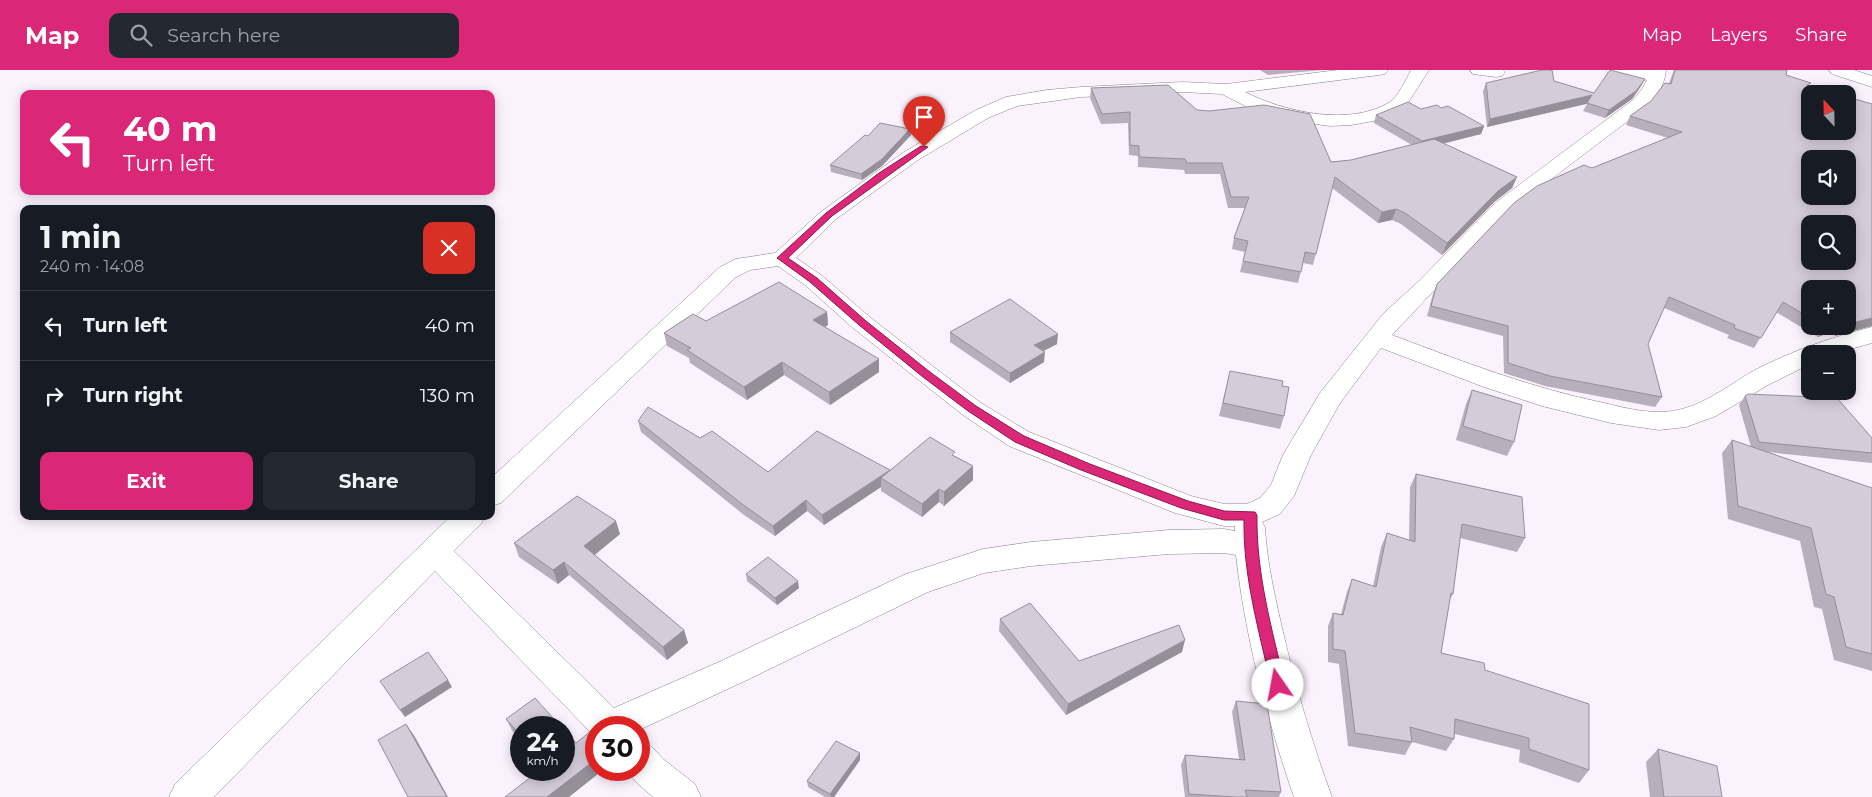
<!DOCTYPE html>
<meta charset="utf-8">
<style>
:root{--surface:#171b24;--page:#242831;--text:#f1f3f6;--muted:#9ea1a6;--line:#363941;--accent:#db2777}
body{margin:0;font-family:Montserrat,sans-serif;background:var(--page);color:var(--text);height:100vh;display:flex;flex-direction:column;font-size:19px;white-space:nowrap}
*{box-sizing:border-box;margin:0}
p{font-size:16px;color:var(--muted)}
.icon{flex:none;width:28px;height:28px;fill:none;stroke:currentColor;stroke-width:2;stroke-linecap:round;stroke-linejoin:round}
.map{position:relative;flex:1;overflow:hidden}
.panel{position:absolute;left:20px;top:135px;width:475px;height:315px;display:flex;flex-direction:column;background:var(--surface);border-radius:10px;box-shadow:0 2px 12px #0003}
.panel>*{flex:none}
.guide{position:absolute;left:20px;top:20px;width:475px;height:105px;border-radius:10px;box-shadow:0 2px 12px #0003;background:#db2777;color:#fff;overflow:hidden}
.needle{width:32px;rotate:338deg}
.tools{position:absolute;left:1801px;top:15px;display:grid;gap:10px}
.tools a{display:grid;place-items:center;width:55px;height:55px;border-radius:10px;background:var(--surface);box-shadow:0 2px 12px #0003;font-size:25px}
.speed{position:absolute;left:510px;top:646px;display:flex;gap:10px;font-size:25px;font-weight:700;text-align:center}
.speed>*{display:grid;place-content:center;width:65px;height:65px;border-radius:50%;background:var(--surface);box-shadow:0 2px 12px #0003;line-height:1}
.speed small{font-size:12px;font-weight:400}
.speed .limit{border:8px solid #d22;background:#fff;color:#111}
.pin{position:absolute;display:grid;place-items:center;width:42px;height:42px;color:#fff;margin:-51px -21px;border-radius:50% 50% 50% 0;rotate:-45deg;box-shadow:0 0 5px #0007}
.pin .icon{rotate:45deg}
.me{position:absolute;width:55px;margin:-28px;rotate:348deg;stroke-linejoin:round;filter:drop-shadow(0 0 4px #0008)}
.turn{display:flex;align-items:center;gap:18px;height:105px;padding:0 20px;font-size:22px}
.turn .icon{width:65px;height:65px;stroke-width:2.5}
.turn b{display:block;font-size:35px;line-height:42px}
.round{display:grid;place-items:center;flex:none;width:52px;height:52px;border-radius:10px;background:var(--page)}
.overview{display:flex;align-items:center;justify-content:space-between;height:85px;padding:0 20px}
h1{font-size:30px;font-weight:700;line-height:38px}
.cta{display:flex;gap:10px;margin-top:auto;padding:10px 20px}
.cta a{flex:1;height:58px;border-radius:10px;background:var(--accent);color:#fff;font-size:20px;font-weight:700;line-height:58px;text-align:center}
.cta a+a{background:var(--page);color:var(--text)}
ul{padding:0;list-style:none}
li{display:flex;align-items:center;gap:15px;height:70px;padding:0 20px;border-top:1px solid var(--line)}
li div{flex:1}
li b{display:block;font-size:19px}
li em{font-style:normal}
header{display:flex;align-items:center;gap:30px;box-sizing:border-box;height:70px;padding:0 25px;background:var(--accent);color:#fff}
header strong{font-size:24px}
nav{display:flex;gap:28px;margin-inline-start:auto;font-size:18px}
.search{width:350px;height:45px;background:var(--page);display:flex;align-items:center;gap:12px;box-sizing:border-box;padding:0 18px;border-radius:10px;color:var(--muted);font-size:19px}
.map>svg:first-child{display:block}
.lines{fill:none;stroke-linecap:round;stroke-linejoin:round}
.minor-casing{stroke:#8c8390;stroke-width:1}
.minor{fill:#fff;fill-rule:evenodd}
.wall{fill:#b7afbb;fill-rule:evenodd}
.shaded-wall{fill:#958f99}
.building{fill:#d5ccda;stroke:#958f99;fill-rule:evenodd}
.route{fill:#db2777;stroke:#8e194d}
</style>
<header>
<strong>Map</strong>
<div class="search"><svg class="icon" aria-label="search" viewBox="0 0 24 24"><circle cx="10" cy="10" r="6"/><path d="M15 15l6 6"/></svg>Search here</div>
<nav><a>Map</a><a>Layers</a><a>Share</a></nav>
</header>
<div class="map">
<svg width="1872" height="727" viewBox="0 0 1872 727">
<rect width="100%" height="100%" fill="#faf2fd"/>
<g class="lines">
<defs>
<g id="minor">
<path d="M1338,0h50l-3,4 -6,1 -134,17c39,20 105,35 145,10 7,-4 17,-24 21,-32h18l-25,39 -31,12 -22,4 -21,1 -42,-6 -33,-9 -33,-17 -40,-2 -101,5 -64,9 -29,12 -70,42 -82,59 -40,39 25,17 50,43 64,50 46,35 48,29 162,64 33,8h23l13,-6 11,-13 12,-30 37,-62 63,-79 37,-34 75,-77 138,-103 9,-11 5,-9 -38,-6 -3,-4h60c-1,15 -10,27 -21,38l-136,103 -117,124c69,26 139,53 212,68 25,6 52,13 78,6 27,-7 50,-26 73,-39 39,-20 75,-32 117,-43v16l-38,11h-24v10l-42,21 -52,31 -30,11 -27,3 -48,-7 -69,-17 -58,-19 -103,-39 -41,55 -29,52 -17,41 -14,18 -18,8 3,5c2,36 10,70 18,105 13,56 29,111 49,165h-38c-27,-78 -49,-160 -58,-242l-12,-2 -55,1 -138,12 -47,7 -56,19 -183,89 -106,49v-2h-43v10l-161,-167 -221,226h-45l6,-13 276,-268h34l-4,8 -27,27 160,157 107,-47 185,-87 77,-25 48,-7 138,-12 55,-1 11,2v-5h-11l-49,-13 -166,-67 -46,-31 -110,-87 -48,-43 -27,-19 -28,4 -14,7 -235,226 -10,3v-28l229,-211 16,-8 39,-6 47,-42 82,-59 72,-42 30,-13 41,-7 34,-3 101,-5 44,2z"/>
<polygon points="1470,0 1503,0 1505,2 1502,6 1496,7 1473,4"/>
<polygon points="1829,0 1854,0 1872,6 1872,17 1832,4"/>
<polygon points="639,672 652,677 663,689 695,714 701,727 653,727 637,713 626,700 639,700"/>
</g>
</defs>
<use href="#minor" class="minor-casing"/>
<use href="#minor" class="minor"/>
</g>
<g class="wall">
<polygon points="1260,0 1323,0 1268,5"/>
<path d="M1674,0h113l-1,5 23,10 63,241 -37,10 -5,-4 -12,5 -42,-25 -22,36 -27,-10 2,-3 -65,-27 -16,36 14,53 -7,10 -110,-21 -41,-13 -1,-37 -76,-20 6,-22 4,-10 155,-116 76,-30 -42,-13 4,-9 21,-15 18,-18zM1810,219l38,37h-38z"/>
<polygon points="1645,9 1641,16 1632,29 1605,48 1583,41 1587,34 1487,57 1483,21 1486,13 1554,11 1594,23"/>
<polygon points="1091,18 1197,40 1331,92 1351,90 1412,75 1374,53 1376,45 1421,39 1441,38 1484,56 1481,64 1443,74 1517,107 1512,118 1494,132 1442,185 1401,154 1392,150 1378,153 1332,118 1313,195 1303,193 1298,213 1240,202 1245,182 1232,179 1234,168 1245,138 1228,138 1220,104 1185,104 1184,100 1138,97 1138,86 1129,85 1128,53 1101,54 1090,28"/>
<polygon points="911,65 882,96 862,110 831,102 830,95 868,66"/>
<polygon points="827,242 828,255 825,257 879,289 879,302 830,335 784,305 747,330 690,293 689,288 667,276 664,263 706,251"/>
<polygon points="950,262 1057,274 1043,281 1044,292 1010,313 950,272"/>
<polygon points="1230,301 1282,316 1284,346 1280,359 1219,346"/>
<polygon points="1472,320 1514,372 1507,386 1456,370 1466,334"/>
<polygon points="1745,326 1872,368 1872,393 1767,382 1872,418 1872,601 1834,590 1822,539 1814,537 1800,471 1728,449 1722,383 1732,370 1751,377 1739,335"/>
<polygon points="638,351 700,368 768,402 890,400 955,386 973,396 973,410 944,436 939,432 922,447 881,421 881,417 824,455 807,441 775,466 744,445 641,362"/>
<polygon points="1416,404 1525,468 1517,482 1460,468 1453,524 1450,529 1441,583 1485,600 1589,700 1579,713 1519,692 1520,680 1455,664 1454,669 1446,681 1412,672 1405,685 1348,676 1339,594 1328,592 1328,556 1333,543 1341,544 1347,522 1352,509 1373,516 1381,477 1387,463 1409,470 1410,417"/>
<polygon points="620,464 595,485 684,560 688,573 667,590 569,505 558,514 519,487 514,473"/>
<polygon points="746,504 799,518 777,535 747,511"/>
<polygon points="1000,549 1079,591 1182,582 1066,645 999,561"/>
<polygon points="1236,631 1281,722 1279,727 1185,727 1181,695 1185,685 1239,689 1232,642"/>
<polygon points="506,649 521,658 521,671 513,662"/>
<polygon points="1658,679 1722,727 1650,727 1646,692"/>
<polygon points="860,683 860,690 834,727 825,727 808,717 807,711"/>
</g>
<g class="shaded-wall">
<polygon points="1645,9 1641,16 1632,29 1605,48 1609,40"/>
<polygon points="1592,25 1589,33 1487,57 1490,49"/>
<polygon points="1484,56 1481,64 1419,79 1422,71"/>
<polygon points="910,59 911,65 882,96 862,110 861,104"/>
<polygon points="1517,107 1512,118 1494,132 1442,185 1447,173 1498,121"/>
<polygon points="1396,139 1392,150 1378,153 1382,142"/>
<polygon points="827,242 828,255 814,263 813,250"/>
<polygon points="1872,248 1872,256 1835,266 1842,256 1848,256 1848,254"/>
<polygon points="1827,256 1835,256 1830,262 1818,267 1826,257"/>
<polygon points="1058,264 1057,274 1034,286 1034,275"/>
<polygon points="1045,282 1044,292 1010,313 1010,303"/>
<polygon points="879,289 879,302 830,335 829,322"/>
<polygon points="782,292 784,305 747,330 744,317"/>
<polygon points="973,396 973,410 944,436 944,422"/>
<polygon points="891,400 881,408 881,417 824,455 822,445"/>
<polygon points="939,419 939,432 922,447 922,434"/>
<polygon points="806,430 807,441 775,466 773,456"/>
<polygon points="616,451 620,464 589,489 584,476"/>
<polygon points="564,492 569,505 558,514 553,500"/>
<polygon points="798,511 799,518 777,535 775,528"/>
<polygon points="684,560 688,573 667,590 663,577"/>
<polygon points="1185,570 1182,582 1066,645 1068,634"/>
<polygon points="448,610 452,617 405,647 400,640"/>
<polygon points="406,654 415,667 448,727 447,727"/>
<polygon points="860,683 860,690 834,727 831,727 830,724"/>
<polygon points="596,689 596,700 603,700 569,727 547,727"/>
</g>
<g class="building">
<polygon points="1542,0 1552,0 1554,11 1594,23 1610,0 1645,9 1636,21 1609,40 1587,33 1592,25 1490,49 1486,13"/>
<path d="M1675,0h112l-1,5 25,8 -4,2 30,9h-27v37h38v-34l24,7v214l-24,6v-35h-38v29l-27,-16 -22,36 -27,-10 1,-3 -66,-28 -21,47 14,53 -112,-21 -42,-13v-37l-77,-20 6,-22 77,-81 23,-17 47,-21 8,3 90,-36 -52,-16 21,-15 14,-18 6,1zM1810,89h38v37h-38zM1810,154h38v37h-38z"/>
<polygon points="1168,15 1197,40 1209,41 1264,35 1310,44 1331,92 1351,90 1434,69 1517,107 1498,121 1447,173 1405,143 1396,139 1382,142 1335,107 1316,184 1305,182 1301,202 1243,191 1248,171 1234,168 1249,127 1231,127 1222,93 1187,93 1185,89 1139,87 1139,76 1130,75 1130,42 1102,44 1091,18"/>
<polygon points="1408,32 1421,39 1437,35 1441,38 1448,36 1484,56 1422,71 1376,45"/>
<polygon points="880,53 910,59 882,89 861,104 830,95 865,65 868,66"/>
<polygon points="779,212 827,242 813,250 879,289 829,322 782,292 744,317 687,280 691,278 664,263 693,244 706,251"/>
<polygon points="1010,229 1058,264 1034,275 1045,282 1010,303 950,262"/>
<polygon points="1230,301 1283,311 1282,316 1289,317 1284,346 1223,333"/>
<polygon points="1472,320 1522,335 1514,372 1463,356"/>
<polygon points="1748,324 1837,328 1872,368 1872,383 1759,372 1745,326"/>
<polygon points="648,337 700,368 712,361 768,402 817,361 890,400 822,445 806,430 773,456 742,434 638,351"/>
<polygon points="930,367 955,382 952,385 973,396 944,422 939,419 922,434 881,408"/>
<polygon points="1732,370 1872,418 1872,584 1846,577 1834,527 1826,524 1811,458 1738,436"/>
<polygon points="1416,404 1522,427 1525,468 1462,454 1453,524 1451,523 1441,583 1484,593 1485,600 1589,634 1589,700 1529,679 1529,668 1455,649 1454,669 1410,657 1412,672 1355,663 1345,581 1333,579 1333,543 1343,545 1352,509 1376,517 1387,463 1415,472"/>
<polygon points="577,426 616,451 584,476 684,560 663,577 564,492 553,500 514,473"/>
<polygon points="768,487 798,511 775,528 746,504"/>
<polygon points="1030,533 1079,591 1179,555 1185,570 1068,634 1000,549"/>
<polygon points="428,582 448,610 400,640 380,611"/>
<polygon points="535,628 562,658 521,658 521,666 506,649"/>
<polygon points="1236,631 1267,634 1281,722 1245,720 1247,727 1235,727 1189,724 1185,685 1245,690"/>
<polygon points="406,654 447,727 408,727 378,670"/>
<polygon points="600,654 602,658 596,658 596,689 547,727 505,727 540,700 564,700 564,659 576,673"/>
<polygon points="836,671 860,683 830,724 807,711"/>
<polygon points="1658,679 1717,696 1722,727 1664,727"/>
</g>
<path class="route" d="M921,76l7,1 -96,69 -44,42 29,20 49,43 64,51 46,34 48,30 66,28 98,37 36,10 31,1 2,3c-1,59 15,114 28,170l-2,5 -5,1 -5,-1 -2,-5c-12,-55 -28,-109 -27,-165h-20l-43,-12 -100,-38 -66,-28 -47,-31 -45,-34 -64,-52 -49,-43 -33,-24 49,-45 53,-40z"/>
</svg>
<div class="tools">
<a><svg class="needle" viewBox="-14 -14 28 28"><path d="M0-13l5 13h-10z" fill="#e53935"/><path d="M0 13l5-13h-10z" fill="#9ea1a6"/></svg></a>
<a><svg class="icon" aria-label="sound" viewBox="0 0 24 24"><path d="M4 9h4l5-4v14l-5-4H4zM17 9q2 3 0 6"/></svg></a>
<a><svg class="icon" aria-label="search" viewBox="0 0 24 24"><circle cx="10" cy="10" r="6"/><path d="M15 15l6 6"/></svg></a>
<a>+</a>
<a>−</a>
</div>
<div class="speed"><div>24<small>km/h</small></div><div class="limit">30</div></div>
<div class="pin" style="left:924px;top:77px;background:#d93025"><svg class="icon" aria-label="arrive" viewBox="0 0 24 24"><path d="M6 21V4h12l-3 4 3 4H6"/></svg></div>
<svg class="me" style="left:1278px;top:615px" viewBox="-20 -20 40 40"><circle r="19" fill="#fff"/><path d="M0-13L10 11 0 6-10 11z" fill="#db2777"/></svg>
<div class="guide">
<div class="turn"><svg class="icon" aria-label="left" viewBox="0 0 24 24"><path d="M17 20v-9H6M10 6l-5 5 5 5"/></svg><div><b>40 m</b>Turn left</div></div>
</div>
<section class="panel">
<div class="overview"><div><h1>1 min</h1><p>240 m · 14:08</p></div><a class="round" style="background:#d93025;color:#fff"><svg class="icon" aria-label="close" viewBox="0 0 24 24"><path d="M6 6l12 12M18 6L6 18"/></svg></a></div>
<ul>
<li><svg class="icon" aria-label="left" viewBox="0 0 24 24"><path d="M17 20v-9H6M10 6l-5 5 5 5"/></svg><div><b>Turn left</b></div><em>40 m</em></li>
<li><svg class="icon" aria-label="right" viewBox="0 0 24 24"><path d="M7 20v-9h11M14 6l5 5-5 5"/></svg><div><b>Turn right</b></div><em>130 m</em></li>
</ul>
<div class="cta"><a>Exit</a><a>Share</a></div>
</section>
</div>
